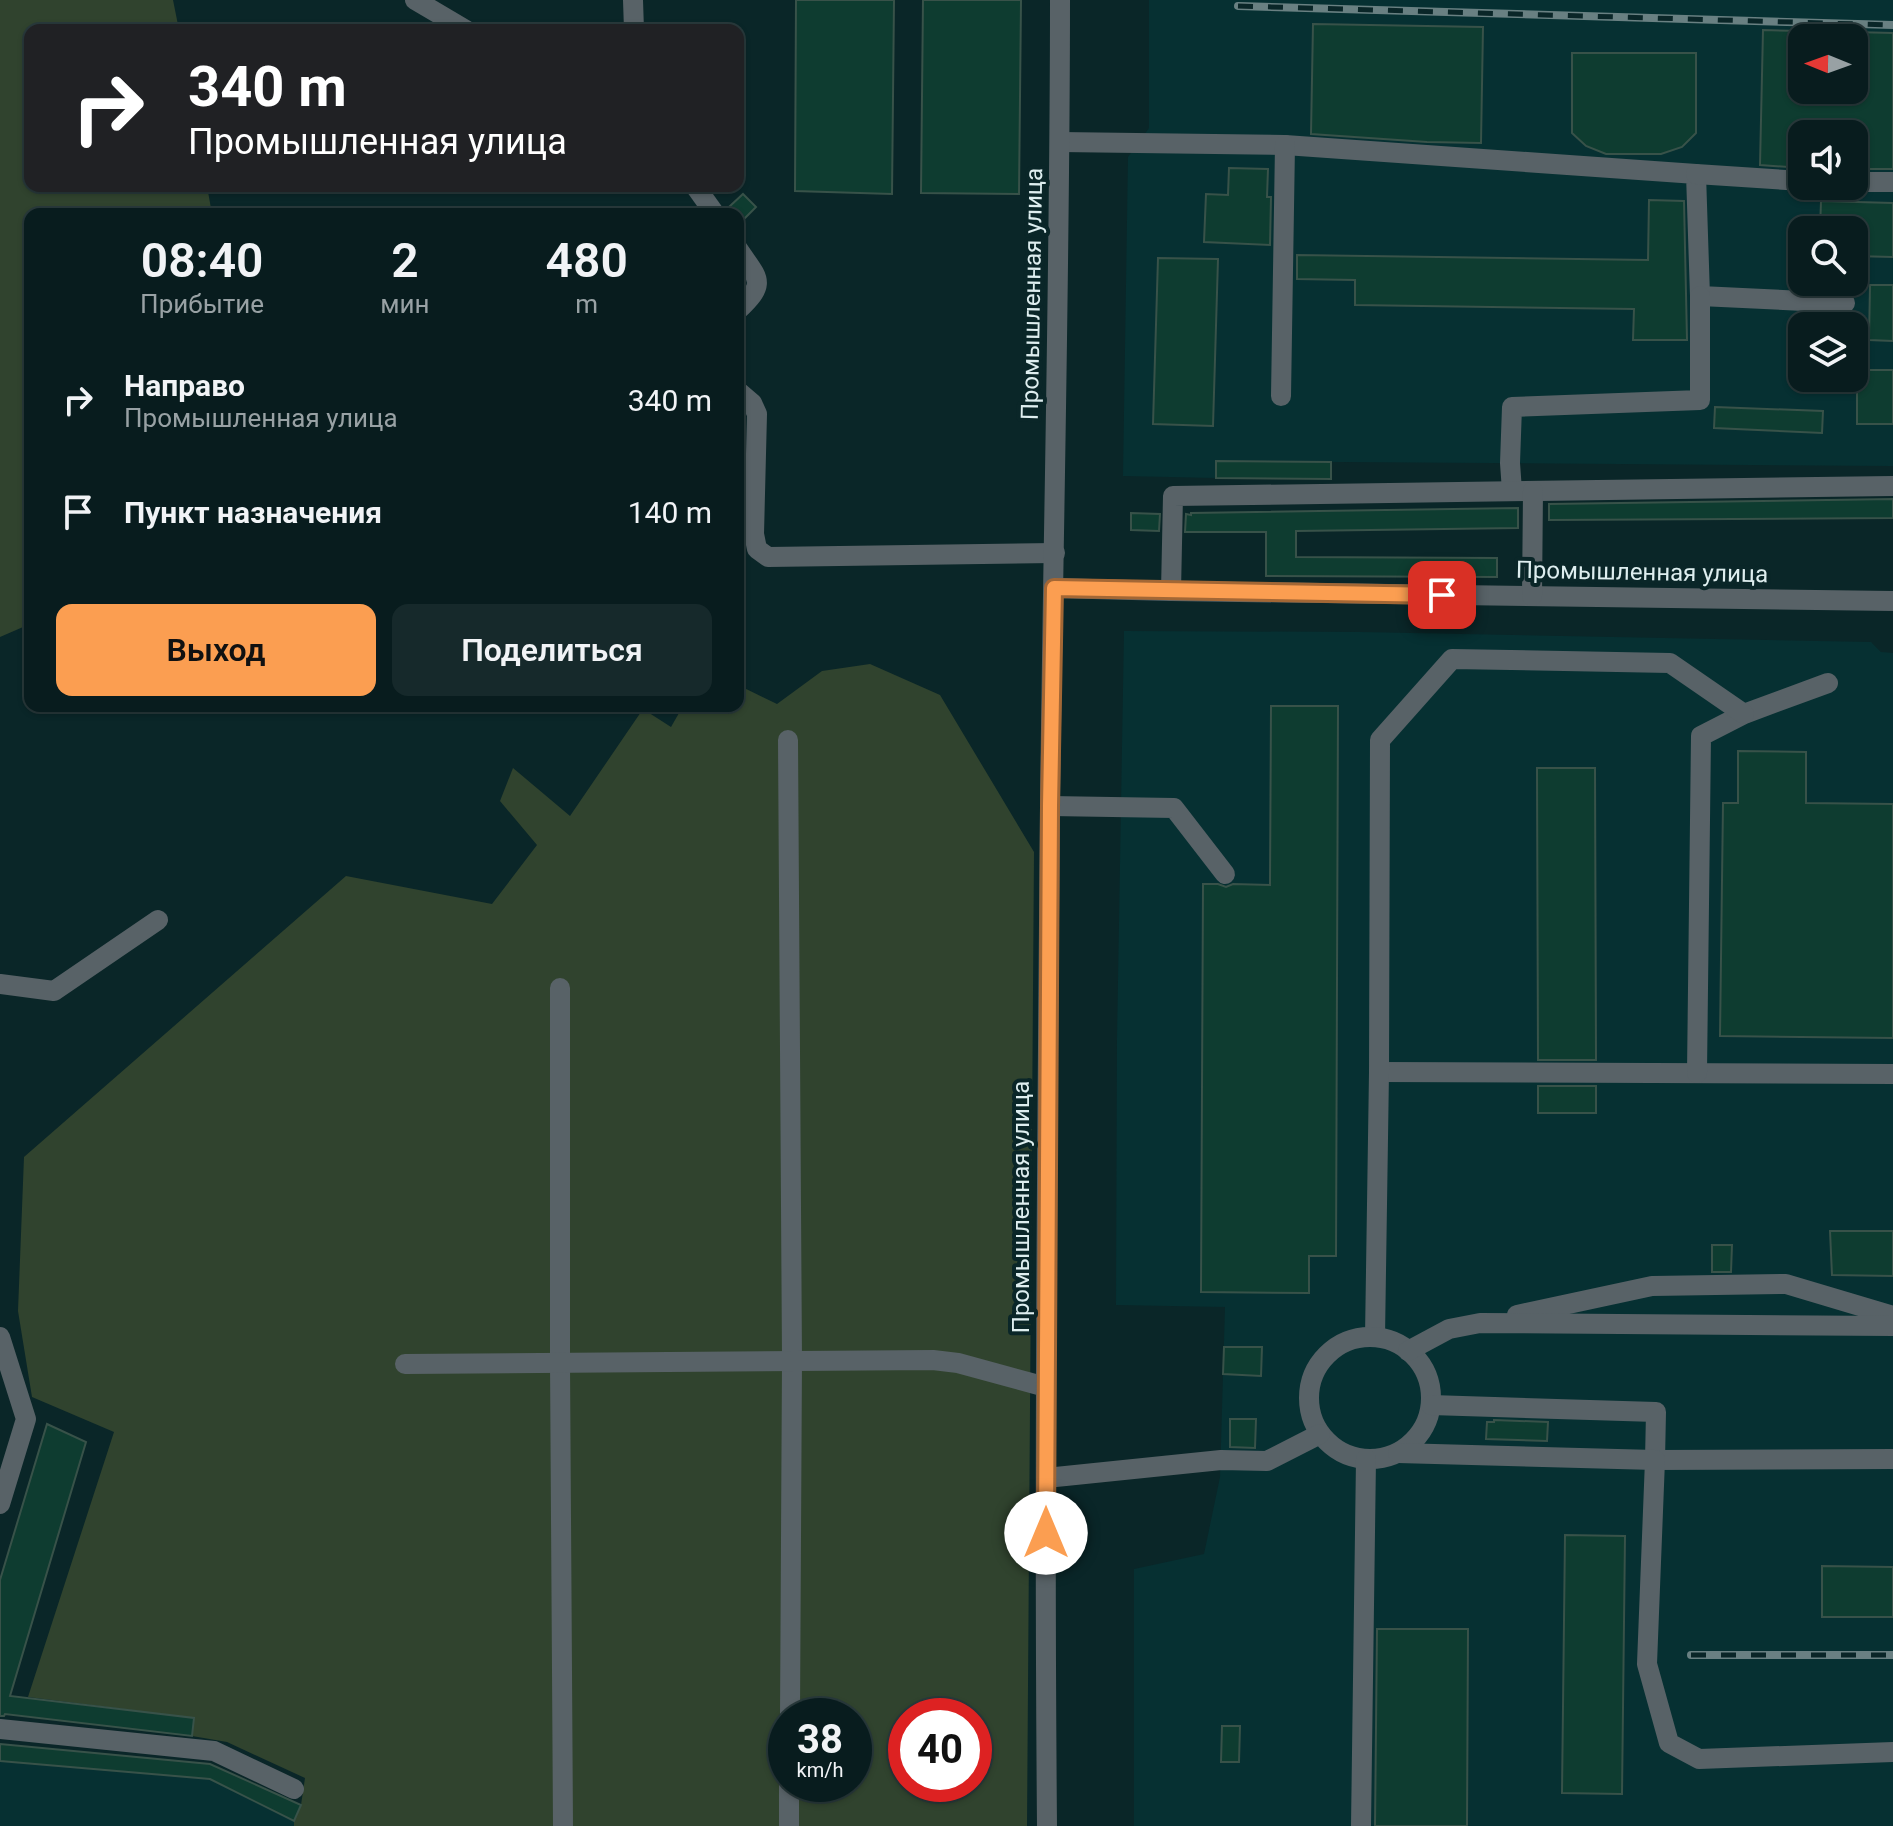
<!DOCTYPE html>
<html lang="ru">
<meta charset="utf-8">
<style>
:root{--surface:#081c1e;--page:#16292b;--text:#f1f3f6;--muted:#98a1a4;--line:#293a3c;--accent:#fb9e51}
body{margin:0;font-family:Roboto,sans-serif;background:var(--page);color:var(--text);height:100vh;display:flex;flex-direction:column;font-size:30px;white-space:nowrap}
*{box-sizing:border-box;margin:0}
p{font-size:26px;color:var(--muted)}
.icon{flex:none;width:44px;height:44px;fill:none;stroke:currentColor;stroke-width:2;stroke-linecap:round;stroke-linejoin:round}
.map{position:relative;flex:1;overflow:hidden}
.drawer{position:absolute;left:24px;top:208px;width:720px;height:504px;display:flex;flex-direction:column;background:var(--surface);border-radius:16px;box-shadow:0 2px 6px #0004,0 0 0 2px var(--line)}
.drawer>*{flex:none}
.top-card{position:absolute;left:24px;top:24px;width:720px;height:168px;border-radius:16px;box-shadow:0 2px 6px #0004,0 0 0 2px var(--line);background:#202124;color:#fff;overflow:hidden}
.needle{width:52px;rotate:271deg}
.controls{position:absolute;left:1788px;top:24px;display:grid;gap:16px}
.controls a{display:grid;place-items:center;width:80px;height:80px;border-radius:16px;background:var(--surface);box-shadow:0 2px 6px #0004,0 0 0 2px var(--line);font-size:40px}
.speed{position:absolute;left:768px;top:1698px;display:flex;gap:16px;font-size:40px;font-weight:700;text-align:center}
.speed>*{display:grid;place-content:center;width:104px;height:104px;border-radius:50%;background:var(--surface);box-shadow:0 2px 6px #0004,0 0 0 2px var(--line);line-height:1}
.speed small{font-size:20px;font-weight:400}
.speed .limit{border:12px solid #d22;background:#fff;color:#111}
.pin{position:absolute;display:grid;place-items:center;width:68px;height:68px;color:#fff;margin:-34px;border-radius:16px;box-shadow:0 4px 12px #0006}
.me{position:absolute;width:88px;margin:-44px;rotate:0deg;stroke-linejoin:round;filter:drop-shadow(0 0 6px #0008)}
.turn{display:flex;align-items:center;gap:28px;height:168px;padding:0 32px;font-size:36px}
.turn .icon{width:104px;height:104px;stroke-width:2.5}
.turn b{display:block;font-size:56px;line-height:68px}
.eta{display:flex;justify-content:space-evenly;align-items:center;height:136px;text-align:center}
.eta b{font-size:48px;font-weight:600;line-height:56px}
.button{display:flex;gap:16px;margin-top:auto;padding:16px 32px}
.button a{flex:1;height:92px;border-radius:16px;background:var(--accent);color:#111;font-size:32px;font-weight:600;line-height:92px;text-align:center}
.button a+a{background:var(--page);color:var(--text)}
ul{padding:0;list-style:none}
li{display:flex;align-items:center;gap:24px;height:112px;padding:0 32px}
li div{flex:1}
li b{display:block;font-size:30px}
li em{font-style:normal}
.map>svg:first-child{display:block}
.built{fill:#063032;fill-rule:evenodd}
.green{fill:#30432e;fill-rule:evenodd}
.building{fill:#0e3c30;stroke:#385249;stroke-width:2}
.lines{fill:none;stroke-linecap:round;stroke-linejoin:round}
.minor{stroke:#586267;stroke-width:20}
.rail-casing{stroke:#698082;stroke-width:8}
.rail{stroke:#0a2628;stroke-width:5;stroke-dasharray:15;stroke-linecap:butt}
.route-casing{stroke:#a36735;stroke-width:20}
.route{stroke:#fb9e51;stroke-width:14}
.labels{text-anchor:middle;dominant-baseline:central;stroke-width:8;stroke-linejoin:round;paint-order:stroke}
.street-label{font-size:24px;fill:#deeeef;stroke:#0a2628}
</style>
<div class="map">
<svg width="1893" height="1826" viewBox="0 0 1893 1826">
<rect width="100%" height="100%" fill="#0a2628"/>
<g class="built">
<path d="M1149,0h744v466l-677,-5v17l-93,-2 5,-319 21,-29zM1802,38h52v52h-52zM1802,134h52v52h-52zM1802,230h52v52h-52zM1802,326h52v52h-52z"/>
<polygon points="1124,631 1360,632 1871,642 1881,652 1893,653 1893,1826 1134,1826 1134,1569 1204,1554 1220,1477 1225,1307 1116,1305 1117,1039"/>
<polygon points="0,1761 210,1779 294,1821 294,1826 0,1826"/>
</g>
<g class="green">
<polygon points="0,0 173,0 179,30 30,30 30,186 207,186 212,214 30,214 30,624 0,637"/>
<path d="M870,664l70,31 94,157 -7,974h-733v-5l7,-16 4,-27 -78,-36 -35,-6 2,-18 -166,-21 86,-265 -82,-35 -14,-86 6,-154 322,-281 146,28 45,-59 -37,-44 13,-33 57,48 73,-107 28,18 12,-21h55v-21l39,19 45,-33zM786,1716h68v68h-68zM906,1716h68v68h-68z"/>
</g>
<g class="building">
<polygon points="796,0 894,0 892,194 795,191"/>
<polygon points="923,0 1021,0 1019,194 921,193"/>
<polygon points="1313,24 1483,27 1481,143 1427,142 1311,134"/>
<polygon points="1763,30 1802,31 1802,90 1854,90 1854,32 1893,33 1893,169 1854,169 1854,134 1802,134 1802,168 1760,165"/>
<polygon points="1572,53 1696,53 1696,133 1682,147 1661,154 1606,154 1586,146 1572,133"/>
<polygon points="1229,168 1268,169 1267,197 1271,197 1270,245 1204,242 1206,194 1228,195"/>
<polygon points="743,194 756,207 742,221 738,214 729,207"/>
<polygon points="1649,200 1684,201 1687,340 1633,340 1634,309 1355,305 1355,280 1297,279 1297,255 1648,260"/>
<polygon points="1821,201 1893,203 1893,257 1854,256 1854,230 1820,230"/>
<polygon points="1158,258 1218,259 1213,426 1153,424"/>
<polygon points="1870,285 1893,285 1893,341 1869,340"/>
<rect x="1857" y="370" width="36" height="54"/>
<polygon points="1715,407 1823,411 1822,433 1714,428"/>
<polygon points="1216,461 1331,462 1331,479 1216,478"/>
<polygon points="1893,499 1893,518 1549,520 1549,504"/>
<polygon points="1518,508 1518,528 1296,531 1296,557 1497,558 1497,577 1266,576 1266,532 1185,532 1186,514 1191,515 1191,513"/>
<polygon points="1131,513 1160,514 1159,531 1131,530"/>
<polygon points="1271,706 1338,706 1336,1256 1309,1256 1309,1293 1201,1292 1203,884 1218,884 1226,887 1233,884 1270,885"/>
<polygon points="1738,751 1806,752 1806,803 1893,804 1893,1038 1720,1036 1723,803 1738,803"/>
<polygon points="1537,768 1595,768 1596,1060 1538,1060"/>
<rect x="1538" y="1086" width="58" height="27"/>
<polygon points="1830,1231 1893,1231 1893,1276 1832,1275"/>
<polygon points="1712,1245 1732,1245 1731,1272 1712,1272"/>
<polygon points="1224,1347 1262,1347 1261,1376 1223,1374"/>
<polygon points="1230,1419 1256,1419 1255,1448 1230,1447"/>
<polygon points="1494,1420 1548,1422 1547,1441 1486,1439 1487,1422 1494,1422"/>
<polygon points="47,1424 86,1442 10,1696 194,1718 192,1736 5,1714 4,1716 0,1716 0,1580"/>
<polygon points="1565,1535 1625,1536 1622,1794 1562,1793"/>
<polygon points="1822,1566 1893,1567 1893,1617 1822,1617"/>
<polygon points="1377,1629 1468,1629 1467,1826 1375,1826"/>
<polygon points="1222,1726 1240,1726 1239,1762 1221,1762"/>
<polygon points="0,1744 210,1764 301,1805 294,1821 210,1779 0,1761"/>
</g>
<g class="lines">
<g class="minor">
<polyline points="415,0 466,30"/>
<polyline points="633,0 634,30"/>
<polyline points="1060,142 1285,145 1696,174 1700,296 1845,303"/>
<polyline points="1696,174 1802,181"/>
<polyline points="1854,182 1893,182"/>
<polyline points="695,186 715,214"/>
<path d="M738,249c20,30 30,33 0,61"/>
<polyline points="738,391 752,403 757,414 754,534 757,549 768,557 1055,553"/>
<polyline points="1281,396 1285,145"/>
<polyline points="1512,491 1510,463 1512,407 1700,400 1700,296"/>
<polyline points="1054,588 1171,591 1893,601"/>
<polyline points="1171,591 1173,496 1893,486"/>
<polyline points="1532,596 1533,491"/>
<polyline points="788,740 792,1360 790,1716"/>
<polyline points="1050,806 1174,808 1225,874"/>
<polyline points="0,984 54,991 158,920"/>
<polyline points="560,988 560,1363 563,1826"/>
<polyline points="1379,1072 1893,1074"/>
<polyline points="1697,1073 1701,736 1744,714 1828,683"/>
<polyline points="1517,1315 1652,1286 1786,1284 1893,1316"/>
<polyline points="0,1337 26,1419 0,1504"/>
<polyline points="1375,1337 1379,1072 1380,740 1452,659 1670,663 1744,714"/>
<circle cx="1370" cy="1398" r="61"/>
<polyline points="1408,1351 1449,1329 1480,1323 1893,1326"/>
<polyline points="405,1364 933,1360 958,1363 1046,1387"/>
<polyline points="1431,1405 1656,1412 1655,1460 1893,1459"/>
<polyline points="1398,1453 1655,1460 1647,1664 1669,1743 1699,1759 1893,1752"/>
<polyline points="1046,1478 1221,1460 1267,1461 1320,1434"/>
<polyline points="0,1729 214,1751 294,1789"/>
<polyline points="789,1826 789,1784"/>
<path d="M1047,1826c-3,-339 0,-679 3,-1019 3,-269 10,-538 10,-807"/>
<polyline points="1361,1826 1366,1459"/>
</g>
<defs>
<g id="rail">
<polyline points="1238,6 1893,25"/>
<polyline points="1691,1655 1893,1655"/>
</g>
</defs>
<use href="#rail" class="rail-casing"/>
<use href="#rail" class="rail"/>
</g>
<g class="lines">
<defs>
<polyline id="route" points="1046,1533 1050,806 1054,588 1442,595"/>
</defs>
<use href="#route" class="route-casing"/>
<use href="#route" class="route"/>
</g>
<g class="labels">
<g class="street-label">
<text transform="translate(1032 294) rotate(-89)">Промышленная улица</text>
<text transform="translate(1642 572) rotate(1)">Промышленная улица</text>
<text transform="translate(1021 1207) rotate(-90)">Промышленная улица</text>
</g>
</g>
</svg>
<div class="controls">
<a><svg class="needle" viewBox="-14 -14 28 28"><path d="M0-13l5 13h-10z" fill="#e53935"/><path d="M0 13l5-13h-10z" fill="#98a1a4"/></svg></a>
<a><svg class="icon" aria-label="sound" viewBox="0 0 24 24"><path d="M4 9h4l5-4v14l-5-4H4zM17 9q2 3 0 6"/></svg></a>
<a><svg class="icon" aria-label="search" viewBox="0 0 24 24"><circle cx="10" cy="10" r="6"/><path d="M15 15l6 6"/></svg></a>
<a><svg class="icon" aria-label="layers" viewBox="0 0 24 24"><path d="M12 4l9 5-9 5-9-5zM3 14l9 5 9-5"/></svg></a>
</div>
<div class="speed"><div>38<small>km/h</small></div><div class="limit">40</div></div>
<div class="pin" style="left:1442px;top:595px;background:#d93025"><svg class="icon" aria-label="arrive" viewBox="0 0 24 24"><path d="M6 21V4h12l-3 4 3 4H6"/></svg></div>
<svg class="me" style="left:1046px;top:1533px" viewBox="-20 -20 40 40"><circle r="19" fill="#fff"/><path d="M0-13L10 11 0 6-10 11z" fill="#fb9e51"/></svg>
<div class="top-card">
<div class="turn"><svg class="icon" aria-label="right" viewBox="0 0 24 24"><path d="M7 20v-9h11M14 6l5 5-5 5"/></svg><div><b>340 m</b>Промышленная улица</div></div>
</div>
<section class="drawer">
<div class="eta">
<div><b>08:40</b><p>Прибытие</p></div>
<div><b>2</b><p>мин</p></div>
<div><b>480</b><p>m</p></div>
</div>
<ul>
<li><svg class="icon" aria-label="right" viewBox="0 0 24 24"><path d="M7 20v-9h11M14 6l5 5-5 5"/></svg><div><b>Направо</b><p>Промышленная улица</p></div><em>340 m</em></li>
<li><svg class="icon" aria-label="arrive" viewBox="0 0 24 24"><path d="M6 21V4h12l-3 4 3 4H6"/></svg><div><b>Пункт назначения</b></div><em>140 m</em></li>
</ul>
<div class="button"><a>Выход</a><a>Поделиться</a></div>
</section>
</div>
